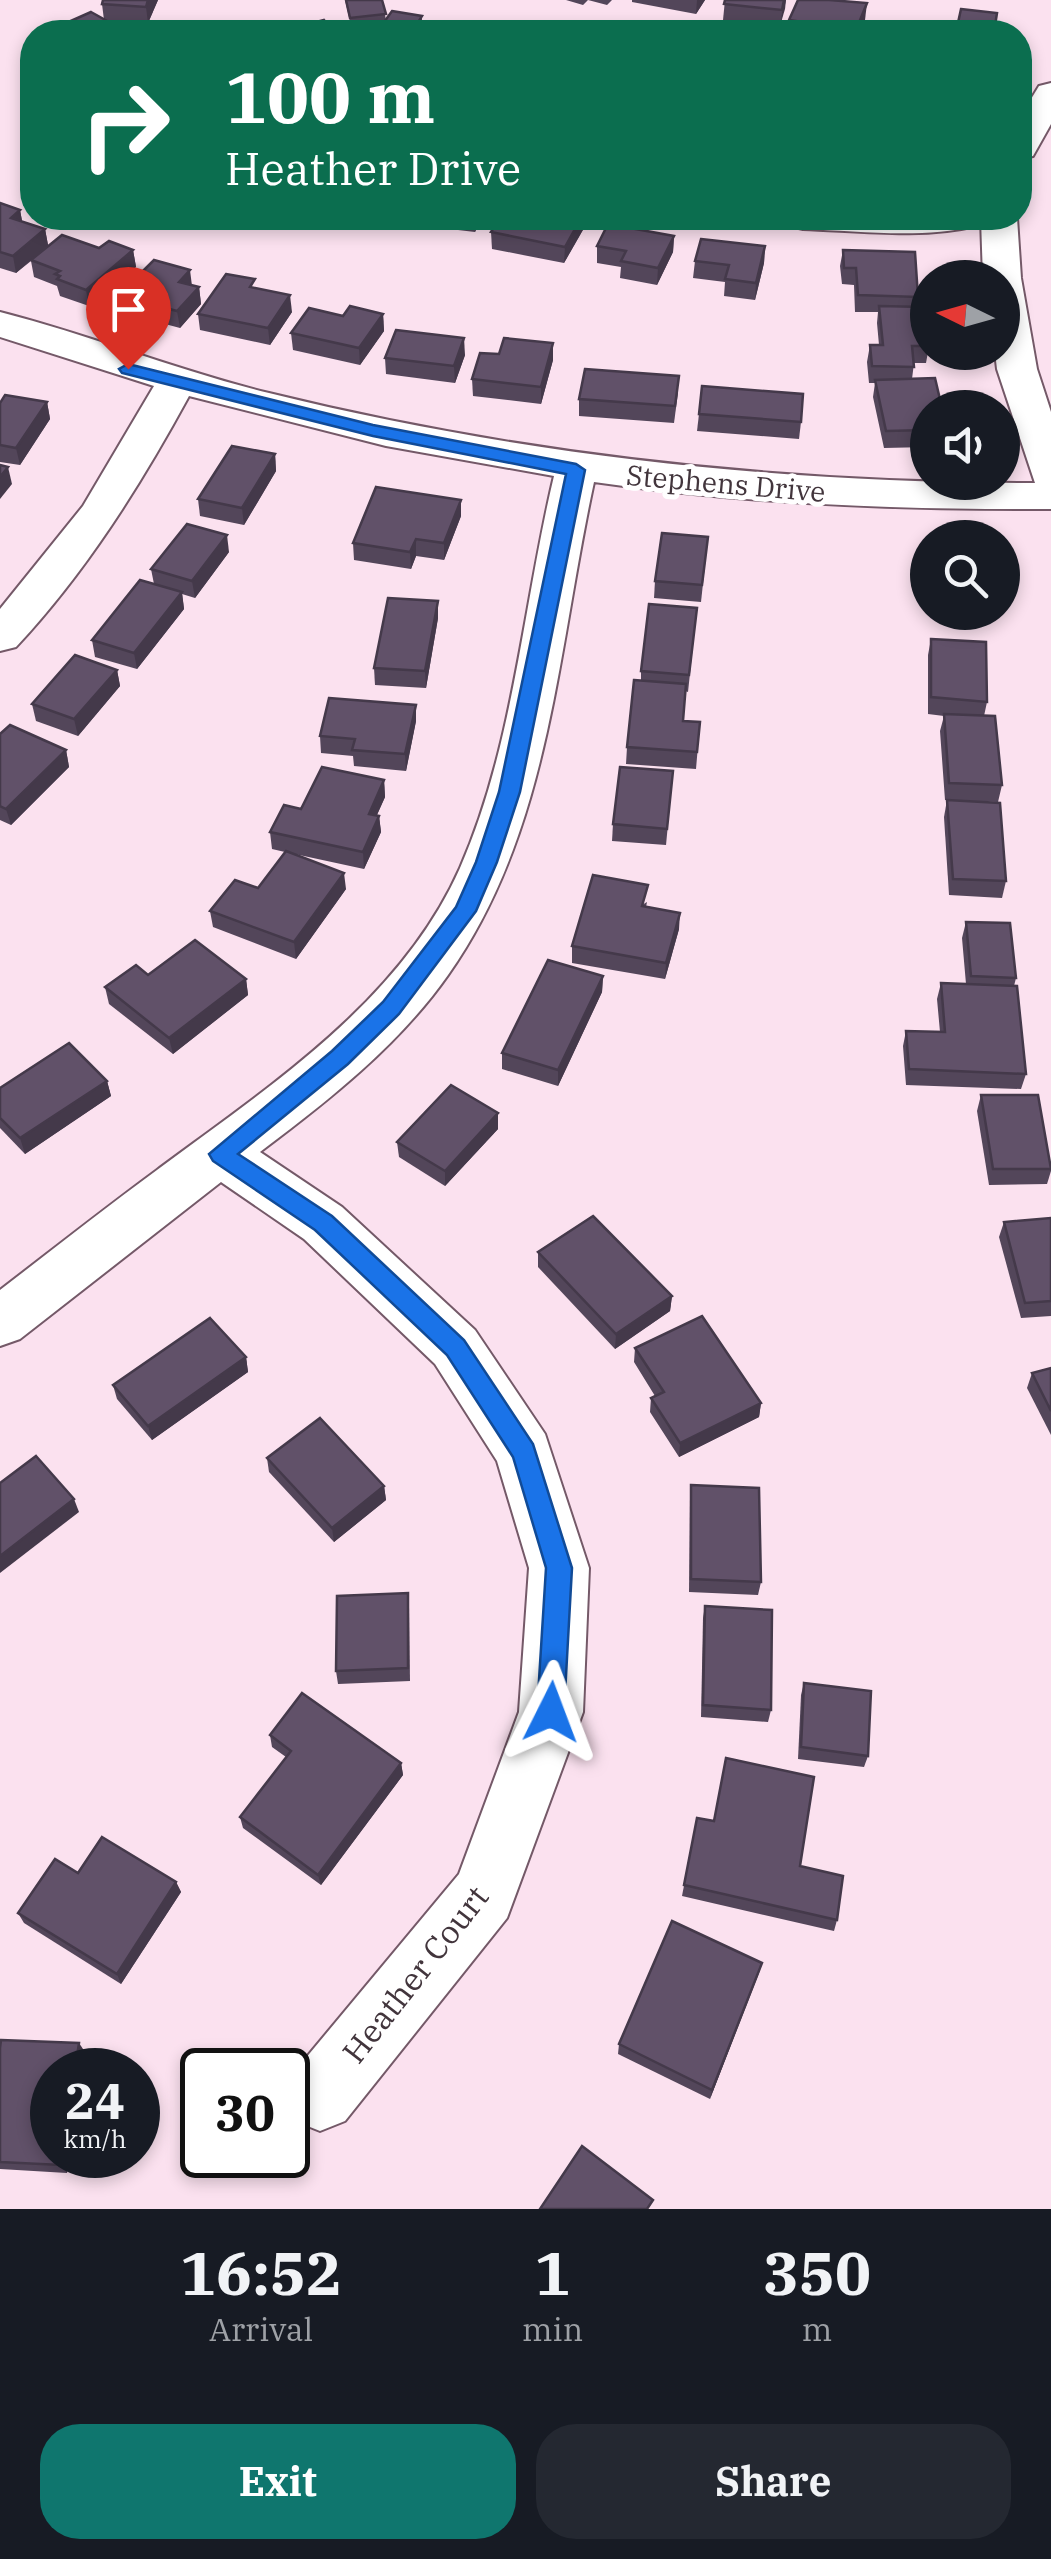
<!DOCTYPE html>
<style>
:root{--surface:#171b24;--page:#242831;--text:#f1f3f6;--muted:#9ea1a6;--accent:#0f766e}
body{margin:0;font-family:"IBM Plex Serif",serif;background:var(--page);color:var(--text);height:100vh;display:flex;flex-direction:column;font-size:38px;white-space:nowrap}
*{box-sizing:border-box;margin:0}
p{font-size:32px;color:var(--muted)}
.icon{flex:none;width:55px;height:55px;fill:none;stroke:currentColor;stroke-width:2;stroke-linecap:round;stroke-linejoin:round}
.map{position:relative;height:2209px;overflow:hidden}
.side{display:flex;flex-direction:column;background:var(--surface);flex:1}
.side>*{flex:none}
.banner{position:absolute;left:20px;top:20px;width:1012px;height:210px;border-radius:40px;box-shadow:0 5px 15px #0003;background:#0b6e4f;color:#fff;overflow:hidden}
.needle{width:65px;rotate:275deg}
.fabs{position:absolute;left:910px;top:260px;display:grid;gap:20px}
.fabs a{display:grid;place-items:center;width:110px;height:110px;border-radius:50%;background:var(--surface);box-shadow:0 5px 15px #0003;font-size:50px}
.speed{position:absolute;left:30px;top:2048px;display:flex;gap:20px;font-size:50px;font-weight:700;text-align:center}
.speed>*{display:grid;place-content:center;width:130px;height:130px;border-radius:50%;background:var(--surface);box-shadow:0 5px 15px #0003;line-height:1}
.speed small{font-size:25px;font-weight:400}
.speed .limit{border:5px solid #111;border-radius:15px;background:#fff;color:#111}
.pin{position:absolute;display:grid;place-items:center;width:85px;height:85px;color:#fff;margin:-102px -42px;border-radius:50% 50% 50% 0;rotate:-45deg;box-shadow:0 0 10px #0007}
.pin .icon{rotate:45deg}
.me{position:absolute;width:110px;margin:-55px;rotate:3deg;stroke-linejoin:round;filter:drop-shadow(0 0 8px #0008)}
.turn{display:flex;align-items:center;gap:35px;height:210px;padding:0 40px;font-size:45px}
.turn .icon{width:130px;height:130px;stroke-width:2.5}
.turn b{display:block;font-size:70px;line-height:85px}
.eta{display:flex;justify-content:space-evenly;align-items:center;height:170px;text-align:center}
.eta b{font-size:60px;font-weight:800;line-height:70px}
.button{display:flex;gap:20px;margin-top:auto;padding:20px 40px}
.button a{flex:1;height:115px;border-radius:40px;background:var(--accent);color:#fff;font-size:40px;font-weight:800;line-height:115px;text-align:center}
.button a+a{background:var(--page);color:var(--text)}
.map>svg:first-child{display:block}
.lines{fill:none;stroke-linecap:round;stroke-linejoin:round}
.minor-casing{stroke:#745968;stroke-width:4}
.minor{fill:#fff;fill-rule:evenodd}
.wall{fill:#53465a}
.shaded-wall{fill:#44394a}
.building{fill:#615169;stroke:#44394a;stroke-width:2.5}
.route{fill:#1a73e8;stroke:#114b97;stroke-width:2.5}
.labels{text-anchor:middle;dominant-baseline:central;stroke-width:10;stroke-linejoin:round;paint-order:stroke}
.far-street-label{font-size:28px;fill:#42353c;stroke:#fff}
.street-label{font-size:32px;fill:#42353c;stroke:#fff}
</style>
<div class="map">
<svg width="1051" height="2209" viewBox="0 0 1051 2209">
<rect width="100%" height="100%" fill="#fbe1ef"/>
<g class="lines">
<defs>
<g id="minor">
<polygon points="1051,83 1051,124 1033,156 1020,159 1020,117 1039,86"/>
<path d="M785,218h232l4,60 16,91 14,43v97c-153,1 -305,-5 -457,-27 -37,169 -43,347 -146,493 -49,70 -120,126 -188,177l82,55 133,123 70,104 44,134 -6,144 -76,206 -162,203 -25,10 -25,-10 -7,-19 7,-31 164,-197 60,-162 10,-144 -32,-107 -62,-97 -131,-125 -83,-57 -201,157 -20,7v-56c52,-40 104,-81 157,-120 113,-84 244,-169 303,-302 54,-123 63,-263 94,-392l-168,-30 -197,-50c-49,90 -103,176 -173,251l-16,4v-42l83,-103 71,-120 -154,-49v-25c91,23 178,59 269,81 252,62 506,90 766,90l-38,-114 -2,-17h7v-74h-19l-2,-59 -5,7c-54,13 -117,5 -173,3l-13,-3z"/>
</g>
</defs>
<use href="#minor" class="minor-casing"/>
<use href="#minor" class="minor"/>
</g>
<g class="wall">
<polygon points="158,0 148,23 104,20 102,4"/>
<polygon points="345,0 382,0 386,20 422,16 422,25 454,30 454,32 377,32 384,23 351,26"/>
<polygon points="566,0 612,0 607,5 588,0 583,5"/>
<polygon points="632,0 705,0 696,14 632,2"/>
<polygon points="725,0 786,0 780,26 723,20"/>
<polygon points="789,20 865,20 860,32 788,32"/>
<polygon points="0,203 20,210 22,221 45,229 48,245 133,250 136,267 133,269 199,287 201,304 180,328 109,309 106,292 89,306 60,296 57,286 34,277 31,261 16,273 0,268"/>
<polygon points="390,218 481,218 475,232 390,222"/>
<polygon points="500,218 584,218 584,228 564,263 492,249 491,232"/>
<polygon points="674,236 673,252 657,285 620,278 621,267 597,263 597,246"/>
<polygon points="765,246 764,263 755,300 724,296 725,282 693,278 695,261"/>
<polygon points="843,250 918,297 916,307 928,337 928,352 926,363 914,363 912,379 928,408 928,447 884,448 873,397 875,383 869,383 867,362 870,345 879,345 877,323 878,312 855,312 854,285 842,284 840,266"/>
<polygon points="292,312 270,345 200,330 198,314"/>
<polygon points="383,314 384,331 360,365 293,350 291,333 343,316"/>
<polygon points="553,343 553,360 541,404 473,396 472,379 499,354"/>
<polygon points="465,355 455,383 386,374 385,358"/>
<polygon points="678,393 674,423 579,416 579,399"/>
<polygon points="47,402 50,419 20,465 0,462 0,403"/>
<polygon points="699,414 801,422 799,439 697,431"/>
<polygon points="275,454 276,471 244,525 200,516 198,499"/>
<polygon points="461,516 444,560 416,556 411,569 354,560 353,543"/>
<polygon points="708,537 701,602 654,598 655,581"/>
<polygon points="922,551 928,551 928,607 922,607 919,568"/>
<polygon points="229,552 195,598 182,594 184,609 137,669 95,657 92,640 154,584 151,569"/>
<polygon points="438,601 438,618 426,688 375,685 374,668"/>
<polygon points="697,608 688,692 685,691 683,721 700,722 696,769 626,764 627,747 641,681 641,671"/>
<polygon points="931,639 987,702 984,716 1002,785 998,802 945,800 940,731 944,716 928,714 928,655"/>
<polygon points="117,670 120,686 78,736 36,721 32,704"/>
<polygon points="416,721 406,771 354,766 353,756 321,753 320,736"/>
<polygon points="0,734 66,750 69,767 11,825 0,820"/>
<polygon points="673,771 666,845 612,841 613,824"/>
<polygon points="384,780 385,797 377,815 379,816 381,832 364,869 290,853 346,889 296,959 213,927 210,911 258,888 285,852 272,849 270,832 301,809"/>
<polygon points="947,800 1006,881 1002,898 949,895 944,817"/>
<polygon points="647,902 646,907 679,929 665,979 572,963 572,946"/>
<polygon points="966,922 1016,978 1014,986 1026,1074 1021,1089 906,1085 903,1046 906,1031 940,1032 937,999 941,983 966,984 962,938"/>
<polygon points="148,975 246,979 248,995 173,1054 109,1004 105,987"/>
<polygon points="603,976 602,992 558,1086 502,1069 502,1053"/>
<polygon points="107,1081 111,1096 25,1154 0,1128 0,1088"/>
<polygon points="981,1095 1051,1165 1051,1171 1047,1184 989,1185 977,1111"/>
<polygon points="498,1113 498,1129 445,1186 399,1157 397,1142"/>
<polygon points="1051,1218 1051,1316 1021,1318 999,1237 1004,1222"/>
<polygon points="538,1252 672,1296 670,1311 615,1349 538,1267"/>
<polygon points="635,1348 761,1403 759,1417 679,1457 650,1412 651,1398 655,1396 634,1362"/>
<polygon points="246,1357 248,1372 152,1440 117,1399 113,1385"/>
<polygon points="1051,1368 1051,1435 1027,1388 1032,1373"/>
<polygon points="267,1458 384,1486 386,1500 334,1542 269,1472"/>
<polygon points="691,1485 761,1582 758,1595 689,1592 690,1498"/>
<polygon points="409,1606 410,1681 338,1684 336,1671"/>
<polygon points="705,1606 771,1710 768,1722 701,1717 703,1618"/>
<polygon points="804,1683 868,1756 864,1767 798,1759 801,1695"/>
<polygon points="270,1735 401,1763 403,1775 321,1885 243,1828 240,1817 286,1757 272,1747"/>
<polygon points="697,1818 800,1866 837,1920 834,1931 682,1896"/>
<polygon points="78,1873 176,1882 181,1892 121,1984 24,1923 18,1913"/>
<polygon points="762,1963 710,2099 618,2054 619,2044"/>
<polygon points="0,2048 85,2052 82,2070 52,2070 52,2155 69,2155 67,2173 0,2169"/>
</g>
<g class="shaded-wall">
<polygon points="148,0 158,0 148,23 146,7"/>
<polygon points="697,0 705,0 696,14"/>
<polygon points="784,0 786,0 785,9 780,26"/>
<polygon points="867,3 865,20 860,32 856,32"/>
<polygon points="20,210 23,226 11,218"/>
<polygon points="475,218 481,218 475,232"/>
<polygon points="581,218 584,218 584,228 564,263 565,247"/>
<polygon points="45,229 48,245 16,273 13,256"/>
<polygon points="674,236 673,252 657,285 658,268"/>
<polygon points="765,246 764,263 755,300 756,283"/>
<polygon points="133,250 136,267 89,306 86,290"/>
<polygon points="190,270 192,286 179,282"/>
<polygon points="199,287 201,304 180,328 177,311"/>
<polygon points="290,295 292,312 270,345 268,328"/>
<polygon points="383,314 384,331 360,365 359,348"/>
<polygon points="464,338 465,355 455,383 454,366"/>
<polygon points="553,343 553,360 541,404 541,387"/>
<polygon points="47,402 50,419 20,465 16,448"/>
<polygon points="275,454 276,471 244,525 242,508"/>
<polygon points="8,467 12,484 0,499 0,477"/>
<polygon points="461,500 461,516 444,560 444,543"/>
<polygon points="227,535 229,552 195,598 192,581"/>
<polygon points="416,539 416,556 411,569 410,552"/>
<polygon points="182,592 184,609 137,669 134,653"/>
<polygon points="438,601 438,618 426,688 425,671"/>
<polygon points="117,670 120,686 78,736 74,719"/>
<polygon points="416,705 416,721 406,771 405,754"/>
<polygon points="66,750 69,767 11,825 6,809"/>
<polygon points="384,780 385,797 370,830 369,814"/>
<polygon points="379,816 381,832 364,869 363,852"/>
<polygon points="344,873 346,889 296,959 294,942"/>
<polygon points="680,913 679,929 665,979 666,963"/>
<polygon points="603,976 602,992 558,1086 558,1070"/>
<polygon points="246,979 248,995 173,1054 169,1038"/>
<polygon points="107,1081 111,1096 25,1154 20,1138"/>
<polygon points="498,1113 498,1129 445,1186 445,1171"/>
<polygon points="672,1296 670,1311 615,1349 616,1334"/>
<polygon points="246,1357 248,1372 152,1440 148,1426"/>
<polygon points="761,1403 759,1417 679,1457 680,1443"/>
<polygon points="384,1486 386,1500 334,1542 332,1528"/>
<polygon points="74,1499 79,1512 0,1573 0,1556"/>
<polygon points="401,1763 403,1775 321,1885 318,1875"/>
<polygon points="176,1882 181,1892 121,1984 117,1974"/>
<polygon points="762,1963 759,1973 710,2099 712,2090"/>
<polygon points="79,2043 85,2052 82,2070 75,2070"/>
<polygon points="62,2155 69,2155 67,2173 61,2165"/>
</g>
<g class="building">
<polygon points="103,0 148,0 146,7 102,4"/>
<polygon points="346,0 382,0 386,14 350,18"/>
<polygon points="725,0 784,0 782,10 724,4"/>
<polygon points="798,0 829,0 867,3 856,30 789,20"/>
<polygon points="961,9 997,13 994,32 956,32"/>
<polygon points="392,11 422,16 417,24 454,30 452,32 377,32"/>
<polygon points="91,12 127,32 46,32"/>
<polygon points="324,20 335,32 280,32"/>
<polygon points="0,203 20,210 11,218 45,229 13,256 0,252"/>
<polygon points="500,218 581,218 565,247 491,232"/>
<polygon points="608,224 674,236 658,268 621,261 626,251 597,246"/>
<polygon points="62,235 99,248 109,241 133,250 86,290 57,279 60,276 55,274 60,271 31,260"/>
<polygon points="701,239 765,246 756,283 725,279 729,265 695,261"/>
<polygon points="843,250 915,252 918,297 858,295 856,268 844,268"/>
<polygon points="154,260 190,270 179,282 199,287 177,311 106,292 128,268 142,272"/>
<polygon points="226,274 255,279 250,287 290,295 268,328 198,314"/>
<polygon points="350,306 383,314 359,348 291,333 309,308 343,316"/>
<polygon points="879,306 924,307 928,346 912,346 914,367 872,366 870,345 883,345"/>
<polygon points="396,330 464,338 454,366 385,358"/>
<polygon points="504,338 553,343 541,387 472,379 480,353 499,354"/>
<polygon points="585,369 679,376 675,406 579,399"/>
<polygon points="935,378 942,408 928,408 928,430 886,431 875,380"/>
<polygon points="702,386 803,394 801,422 699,414"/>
<polygon points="5,395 47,402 16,448 0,445 0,403"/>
<polygon points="232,446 275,454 242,508 198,499"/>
<polygon points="0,465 8,467 0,477"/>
<polygon points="376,487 461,500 444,543 416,539 410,552 353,543"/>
<polygon points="187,524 227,535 192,581 151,569"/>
<polygon points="662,533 708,537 702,585 655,581"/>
<polygon points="922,551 928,551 928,590 926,590"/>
<polygon points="140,580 182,592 134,653 92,640"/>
<polygon points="388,598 438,601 425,671 374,668"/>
<polygon points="649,604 697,608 689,675 641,671"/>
<polygon points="931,639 986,642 987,702 931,697"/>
<polygon points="75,655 117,670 74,719 32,704"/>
<polygon points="634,680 686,684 683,721 700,722 697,752 627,747"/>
<polygon points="329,698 416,705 405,754 352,750 355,739 320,736"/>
<polygon points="944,714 995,716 1002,785 949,783"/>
<polygon points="10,725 66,750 6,809 0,806 0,734"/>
<polygon points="322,767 384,780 369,814 379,816 363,852 270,832 284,805 301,809"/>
<polygon points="620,767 673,771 667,829 613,824"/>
<polygon points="947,800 1000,803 1006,881 953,879"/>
<polygon points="286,851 344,873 294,942 210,911 235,880 258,888"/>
<polygon points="593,875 648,885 642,906 680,913 666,963 572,946"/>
<polygon points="966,922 1010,923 1016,978 971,976"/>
<polygon points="195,940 246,979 169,1038 105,987 136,965 148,975"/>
<polygon points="548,960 603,976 558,1070 502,1053"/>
<polygon points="941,983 1017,986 1026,1074 909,1069 906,1031 945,1032"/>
<polygon points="69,1043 107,1081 20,1138 0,1118 0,1088"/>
<polygon points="451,1085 498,1113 445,1171 397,1142"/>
<polygon points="981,1095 1038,1095 1051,1169 993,1169"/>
<polygon points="593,1216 672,1296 616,1334 538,1252"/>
<polygon points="1051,1218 1051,1301 1025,1303 1004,1222"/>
<polygon points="702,1316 761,1403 680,1443 651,1398 664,1392 635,1348"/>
<polygon points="210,1318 246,1357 148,1426 113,1385"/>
<polygon points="1051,1368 1051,1411 1032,1373"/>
<polygon points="320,1418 384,1486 332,1528 267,1458"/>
<polygon points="36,1456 74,1499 0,1556 0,1483"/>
<polygon points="691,1485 759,1488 761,1582 691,1579"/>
<polygon points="408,1593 408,1668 336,1671 337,1596"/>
<polygon points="705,1606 772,1610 771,1710 703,1705"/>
<polygon points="804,1683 871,1691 868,1756 801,1747"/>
<polygon points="302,1693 401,1763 318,1875 240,1817 291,1751 270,1735"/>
<polygon points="726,1758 814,1777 800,1866 843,1876 837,1920 684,1885 697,1818 714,1821"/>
<polygon points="102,1837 176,1882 117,1974 18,1913 55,1859 78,1873"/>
<polygon points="672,1921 762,1963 712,2090 619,2044"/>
<polygon points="1,2040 79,2043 75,2070 52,2070 52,2155 62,2155 61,2165 0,2162 0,2048"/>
<polygon points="582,2146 653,2200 647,2209 540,2209"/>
</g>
<polygon class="route" points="128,364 373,425 576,464 585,470 520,792 497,862 476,911 399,1014 348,1064 238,1154 332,1216 464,1340 533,1444 572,1568 564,1712 560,1722 551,1725 541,1722 537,1712 546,1568 513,1457 447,1355 315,1230 213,1161 209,1154 332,1051 383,1002 456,907 476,862 499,792 566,474 373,436 122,373 119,369"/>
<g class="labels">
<g class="far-street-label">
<text transform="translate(726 483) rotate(5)">Stephens Drive</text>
</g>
<g class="street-label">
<text transform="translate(415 1974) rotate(-52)">Heather Court</text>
</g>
</g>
</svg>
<div class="fabs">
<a><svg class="needle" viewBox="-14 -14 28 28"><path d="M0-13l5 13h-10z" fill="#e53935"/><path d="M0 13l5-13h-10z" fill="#9ea1a6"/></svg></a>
<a><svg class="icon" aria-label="sound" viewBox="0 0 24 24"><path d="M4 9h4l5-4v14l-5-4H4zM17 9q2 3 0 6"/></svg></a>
<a><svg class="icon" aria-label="search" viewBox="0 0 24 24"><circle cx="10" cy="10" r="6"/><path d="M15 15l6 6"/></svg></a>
</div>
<div class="speed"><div>24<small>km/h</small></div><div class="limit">30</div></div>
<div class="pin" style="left:128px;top:369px;background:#d93025"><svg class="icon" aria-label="arrive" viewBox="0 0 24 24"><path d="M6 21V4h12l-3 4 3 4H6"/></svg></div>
<svg class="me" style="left:551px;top:1712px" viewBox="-20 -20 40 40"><path d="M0-17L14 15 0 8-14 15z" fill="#1a73e8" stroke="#fff" stroke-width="4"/></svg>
<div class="banner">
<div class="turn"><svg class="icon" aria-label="right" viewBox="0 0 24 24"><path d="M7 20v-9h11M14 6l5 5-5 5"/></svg><div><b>100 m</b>Heather Drive</div></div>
</div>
</div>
<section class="side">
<div class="eta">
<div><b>16:52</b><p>Arrival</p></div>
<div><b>1</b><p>min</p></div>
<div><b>350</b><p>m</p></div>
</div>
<div class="button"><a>Exit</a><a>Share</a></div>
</section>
